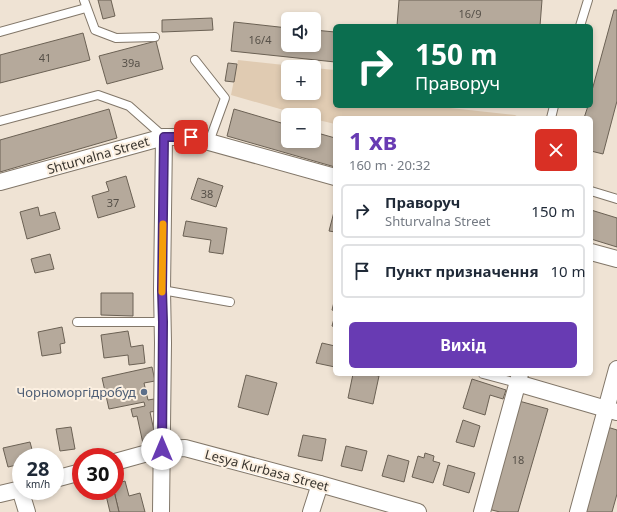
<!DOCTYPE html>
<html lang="uk">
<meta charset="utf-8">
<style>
:root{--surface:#fff;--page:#f6f6f7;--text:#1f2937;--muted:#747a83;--line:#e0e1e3;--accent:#683bb3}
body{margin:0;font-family:"Noto Sans",sans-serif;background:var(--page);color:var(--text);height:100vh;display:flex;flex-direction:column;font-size:15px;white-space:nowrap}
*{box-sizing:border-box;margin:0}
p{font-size:13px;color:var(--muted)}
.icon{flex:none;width:22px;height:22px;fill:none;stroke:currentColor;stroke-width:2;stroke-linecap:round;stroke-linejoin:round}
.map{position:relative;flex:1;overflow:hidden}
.panel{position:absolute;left:333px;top:116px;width:260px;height:260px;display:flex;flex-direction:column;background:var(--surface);border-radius:6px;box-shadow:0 2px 6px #0003}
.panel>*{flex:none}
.top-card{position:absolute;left:333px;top:24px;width:260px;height:84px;border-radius:6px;box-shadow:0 2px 6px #0003;background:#0b6e4f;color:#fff;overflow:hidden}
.controls{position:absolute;left:281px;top:12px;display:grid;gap:8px}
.controls a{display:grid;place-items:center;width:40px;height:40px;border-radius:6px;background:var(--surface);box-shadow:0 2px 6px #0003;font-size:20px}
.speed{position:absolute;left:12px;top:448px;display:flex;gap:8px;font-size:20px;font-weight:700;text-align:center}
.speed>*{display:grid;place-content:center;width:52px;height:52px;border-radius:50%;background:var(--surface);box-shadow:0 2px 6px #0003;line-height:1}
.speed small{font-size:10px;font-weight:400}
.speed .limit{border:6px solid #d22;background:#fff;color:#111}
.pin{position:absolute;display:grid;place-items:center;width:34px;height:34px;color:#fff;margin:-17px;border-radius:8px;box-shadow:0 2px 6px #0006}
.me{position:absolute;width:44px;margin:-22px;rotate:0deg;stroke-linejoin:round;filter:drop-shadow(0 0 3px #0008)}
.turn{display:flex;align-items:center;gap:14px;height:84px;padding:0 16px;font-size:18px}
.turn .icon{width:52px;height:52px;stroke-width:2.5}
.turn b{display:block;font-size:28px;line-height:34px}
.round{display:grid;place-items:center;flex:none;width:42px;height:42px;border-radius:6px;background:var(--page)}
.head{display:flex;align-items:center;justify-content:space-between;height:68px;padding:0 16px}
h1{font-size:24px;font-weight:700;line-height:30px;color:var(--accent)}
.button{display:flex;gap:8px;margin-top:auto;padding:8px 16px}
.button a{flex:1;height:46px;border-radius:6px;background:var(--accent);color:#fff;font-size:16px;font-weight:700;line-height:46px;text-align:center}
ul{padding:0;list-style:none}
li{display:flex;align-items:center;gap:12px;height:54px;margin:0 8px 6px;padding:0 8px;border:2px solid var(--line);border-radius:6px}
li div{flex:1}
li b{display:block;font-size:15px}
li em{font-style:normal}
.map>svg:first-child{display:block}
.green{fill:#e0cbb2}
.building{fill:#b5a99b;stroke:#6b6154}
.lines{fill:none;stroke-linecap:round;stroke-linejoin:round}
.lane-casing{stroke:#827769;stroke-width:10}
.street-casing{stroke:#827769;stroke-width:18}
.lane{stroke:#fff;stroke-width:8}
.street{stroke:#fff;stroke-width:16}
.route-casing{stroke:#442674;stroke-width:10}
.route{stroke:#683bb3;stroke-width:7}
.slow{stroke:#f59e0b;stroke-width:7}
.service-dot{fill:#5c6f8a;stroke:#fcf0e1;stroke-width:1.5}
.labels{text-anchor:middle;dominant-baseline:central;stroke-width:4;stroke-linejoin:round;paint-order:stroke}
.number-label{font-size:11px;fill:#565048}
.street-label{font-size:13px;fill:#37332d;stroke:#fcf0e1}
.service-label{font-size:13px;fill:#4e5e75;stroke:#fcf0e1;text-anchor:end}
</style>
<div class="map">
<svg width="617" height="512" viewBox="0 0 617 512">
<rect width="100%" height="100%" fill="#efe3d4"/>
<polygon class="green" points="238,60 303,67 288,67 288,93 314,93 314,68 335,70 335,106 432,106 515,115 520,118 335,118 335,124 314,119 314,115 301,115 231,95"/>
<g class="building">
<polygon points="98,0 111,0 115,16 103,19"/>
<polygon points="399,0 542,0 540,26 397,26"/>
<polygon points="614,10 617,10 617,101 603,154 591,151 591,118 584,118 588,106 591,106 591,94"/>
<polygon points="212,18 213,30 162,32 162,20"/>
<polygon points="234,22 288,28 288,45 314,45 314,30 335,32 335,62 231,51"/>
<polygon points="83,33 90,60 0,83 0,55"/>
<polygon points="156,41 163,69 107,84 99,56"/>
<polygon points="228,63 237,64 234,82 225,81"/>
<polygon points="109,109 117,138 0,172 0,140"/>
<polygon points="234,109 288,125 288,141 314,141 314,132 335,138 335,167 227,136"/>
<polygon points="126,176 135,207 98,218 92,196 109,191 106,182"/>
<polygon points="198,178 223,186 216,207 191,199"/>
<polygon points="38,207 40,216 55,212 60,229 27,239 20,212"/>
<polygon points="335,208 335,232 329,231"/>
<polygon points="591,210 617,218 617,247 591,239"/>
<polygon points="186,221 227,228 223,254 209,252 211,240 183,236"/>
<polygon points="50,254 54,269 35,273 31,259"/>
<polygon points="101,293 133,293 133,316 101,315"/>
<polygon points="334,302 335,302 335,311 332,310"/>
<polygon points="335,315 335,327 332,326"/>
<polygon points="62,327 65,343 60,344 61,353 42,356 38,332"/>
<polygon points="128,331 131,347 143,345 145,363 129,365 128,355 104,358 101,335"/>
<polygon points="322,343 335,346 335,367 316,363"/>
<polygon points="152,367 155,381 144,383 148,400 154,399 157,411 150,412 157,445 144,448 137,416 133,417 131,409 145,406 144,402 109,409 102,378"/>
<polygon points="353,374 368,374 379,376 373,404 348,398"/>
<polygon points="246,375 277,383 268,415 238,407"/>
<polygon points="472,379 506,390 503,399 490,395 485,415 463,408"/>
<polygon points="519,401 548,409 518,512 500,512 488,509"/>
<polygon points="463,420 480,426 474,447 456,442"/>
<polygon points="604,426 617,430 617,494 612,512 582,512"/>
<polygon points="71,427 75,449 60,451 56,429"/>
<polygon points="303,435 326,439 322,461 298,456"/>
<polygon points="30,442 34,457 21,457 21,464 8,467 3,448"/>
<polygon points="346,446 367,451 362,471 341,466"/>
<polygon points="425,453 434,456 433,461 440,463 433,483 412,477 418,456 424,458"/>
<polygon points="388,455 409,461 404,482 382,476"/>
<polygon points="448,465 475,473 469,493 443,485"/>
<polygon points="125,481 129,496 140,493 145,512 119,512 114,491 115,491 115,484"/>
<polygon points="105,491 114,491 119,512 110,512"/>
</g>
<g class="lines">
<defs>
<g id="lane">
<polyline points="84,0 95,30 116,38 155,37"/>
<polyline points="580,26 588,0"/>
<polyline points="0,32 86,8"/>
<polyline points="195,60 225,98 209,142"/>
<polyline points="551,118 554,106"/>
<polyline points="0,121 98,95 129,106 164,137"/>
<polyline points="591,191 617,199"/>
<polyline points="162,290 230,302"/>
<polyline points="77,322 163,322"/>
<polyline points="483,374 517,383"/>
</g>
<g id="street">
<polyline points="0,182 164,137 191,137 335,177"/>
<polyline points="591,252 617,259"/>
<polyline points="517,383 617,412"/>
<polyline points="115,462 162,449 185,448 320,484 418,512"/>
<polyline points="55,479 81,472"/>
<polyline points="20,489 27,512"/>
<polyline points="0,494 21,489"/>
<polyline points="161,512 163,343 162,290 164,137"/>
<polyline points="311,512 320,484"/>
<polyline points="482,512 520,374"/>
<polyline points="578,512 617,369"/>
</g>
</defs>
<use href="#lane" class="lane-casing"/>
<use href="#street" class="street-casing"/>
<use href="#lane" class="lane"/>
<use href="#street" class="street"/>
</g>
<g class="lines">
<defs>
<polyline id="route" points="162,449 163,322 162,290 164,137 191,137"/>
</defs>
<use href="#route" class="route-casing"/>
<use href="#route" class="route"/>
<polyline class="slow" points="162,292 163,224"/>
</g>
<circle class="service-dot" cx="144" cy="392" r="4"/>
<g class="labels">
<g class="number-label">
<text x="470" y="13">16/9</text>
<text x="260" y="39">16/4</text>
<text x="45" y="57">41</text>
<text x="131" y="62">39а</text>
<text x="207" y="193">38</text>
<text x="113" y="202">37</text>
<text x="518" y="459">18</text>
</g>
<g class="street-label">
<text transform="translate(98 155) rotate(-16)">Shturvalna Street</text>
<text transform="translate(267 470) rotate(15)">Lesya Kurbasa Street</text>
</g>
<g class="service-label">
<text x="136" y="392">Чорноморгідробуд</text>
</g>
</g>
</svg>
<div class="controls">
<a><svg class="icon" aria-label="sound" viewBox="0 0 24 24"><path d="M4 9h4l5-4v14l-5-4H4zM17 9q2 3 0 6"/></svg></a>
<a>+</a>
<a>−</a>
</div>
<div class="speed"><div>28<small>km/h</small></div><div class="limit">30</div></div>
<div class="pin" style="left:191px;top:137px;background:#d93025"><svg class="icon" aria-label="arrive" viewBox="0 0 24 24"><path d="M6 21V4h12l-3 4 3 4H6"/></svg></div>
<svg class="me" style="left:162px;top:449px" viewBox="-20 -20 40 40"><circle r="19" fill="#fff"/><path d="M0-13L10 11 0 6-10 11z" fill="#683bb3"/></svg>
<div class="top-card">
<div class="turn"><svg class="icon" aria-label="right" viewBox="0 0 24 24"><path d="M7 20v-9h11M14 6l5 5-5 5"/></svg><div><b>150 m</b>Праворуч</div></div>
</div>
<section class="panel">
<div class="head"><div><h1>1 хв</h1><p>160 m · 20:32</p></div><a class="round" style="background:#d93025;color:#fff"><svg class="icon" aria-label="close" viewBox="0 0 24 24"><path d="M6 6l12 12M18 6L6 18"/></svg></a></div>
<ul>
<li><svg class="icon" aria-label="right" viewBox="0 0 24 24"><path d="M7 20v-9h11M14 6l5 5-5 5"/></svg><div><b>Праворуч</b><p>Shturvalna Street</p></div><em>150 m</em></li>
<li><svg class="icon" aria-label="arrive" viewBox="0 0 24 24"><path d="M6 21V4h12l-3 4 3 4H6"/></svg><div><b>Пункт призначення</b></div><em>10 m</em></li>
</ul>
<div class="button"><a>Вихід</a></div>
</section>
</div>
